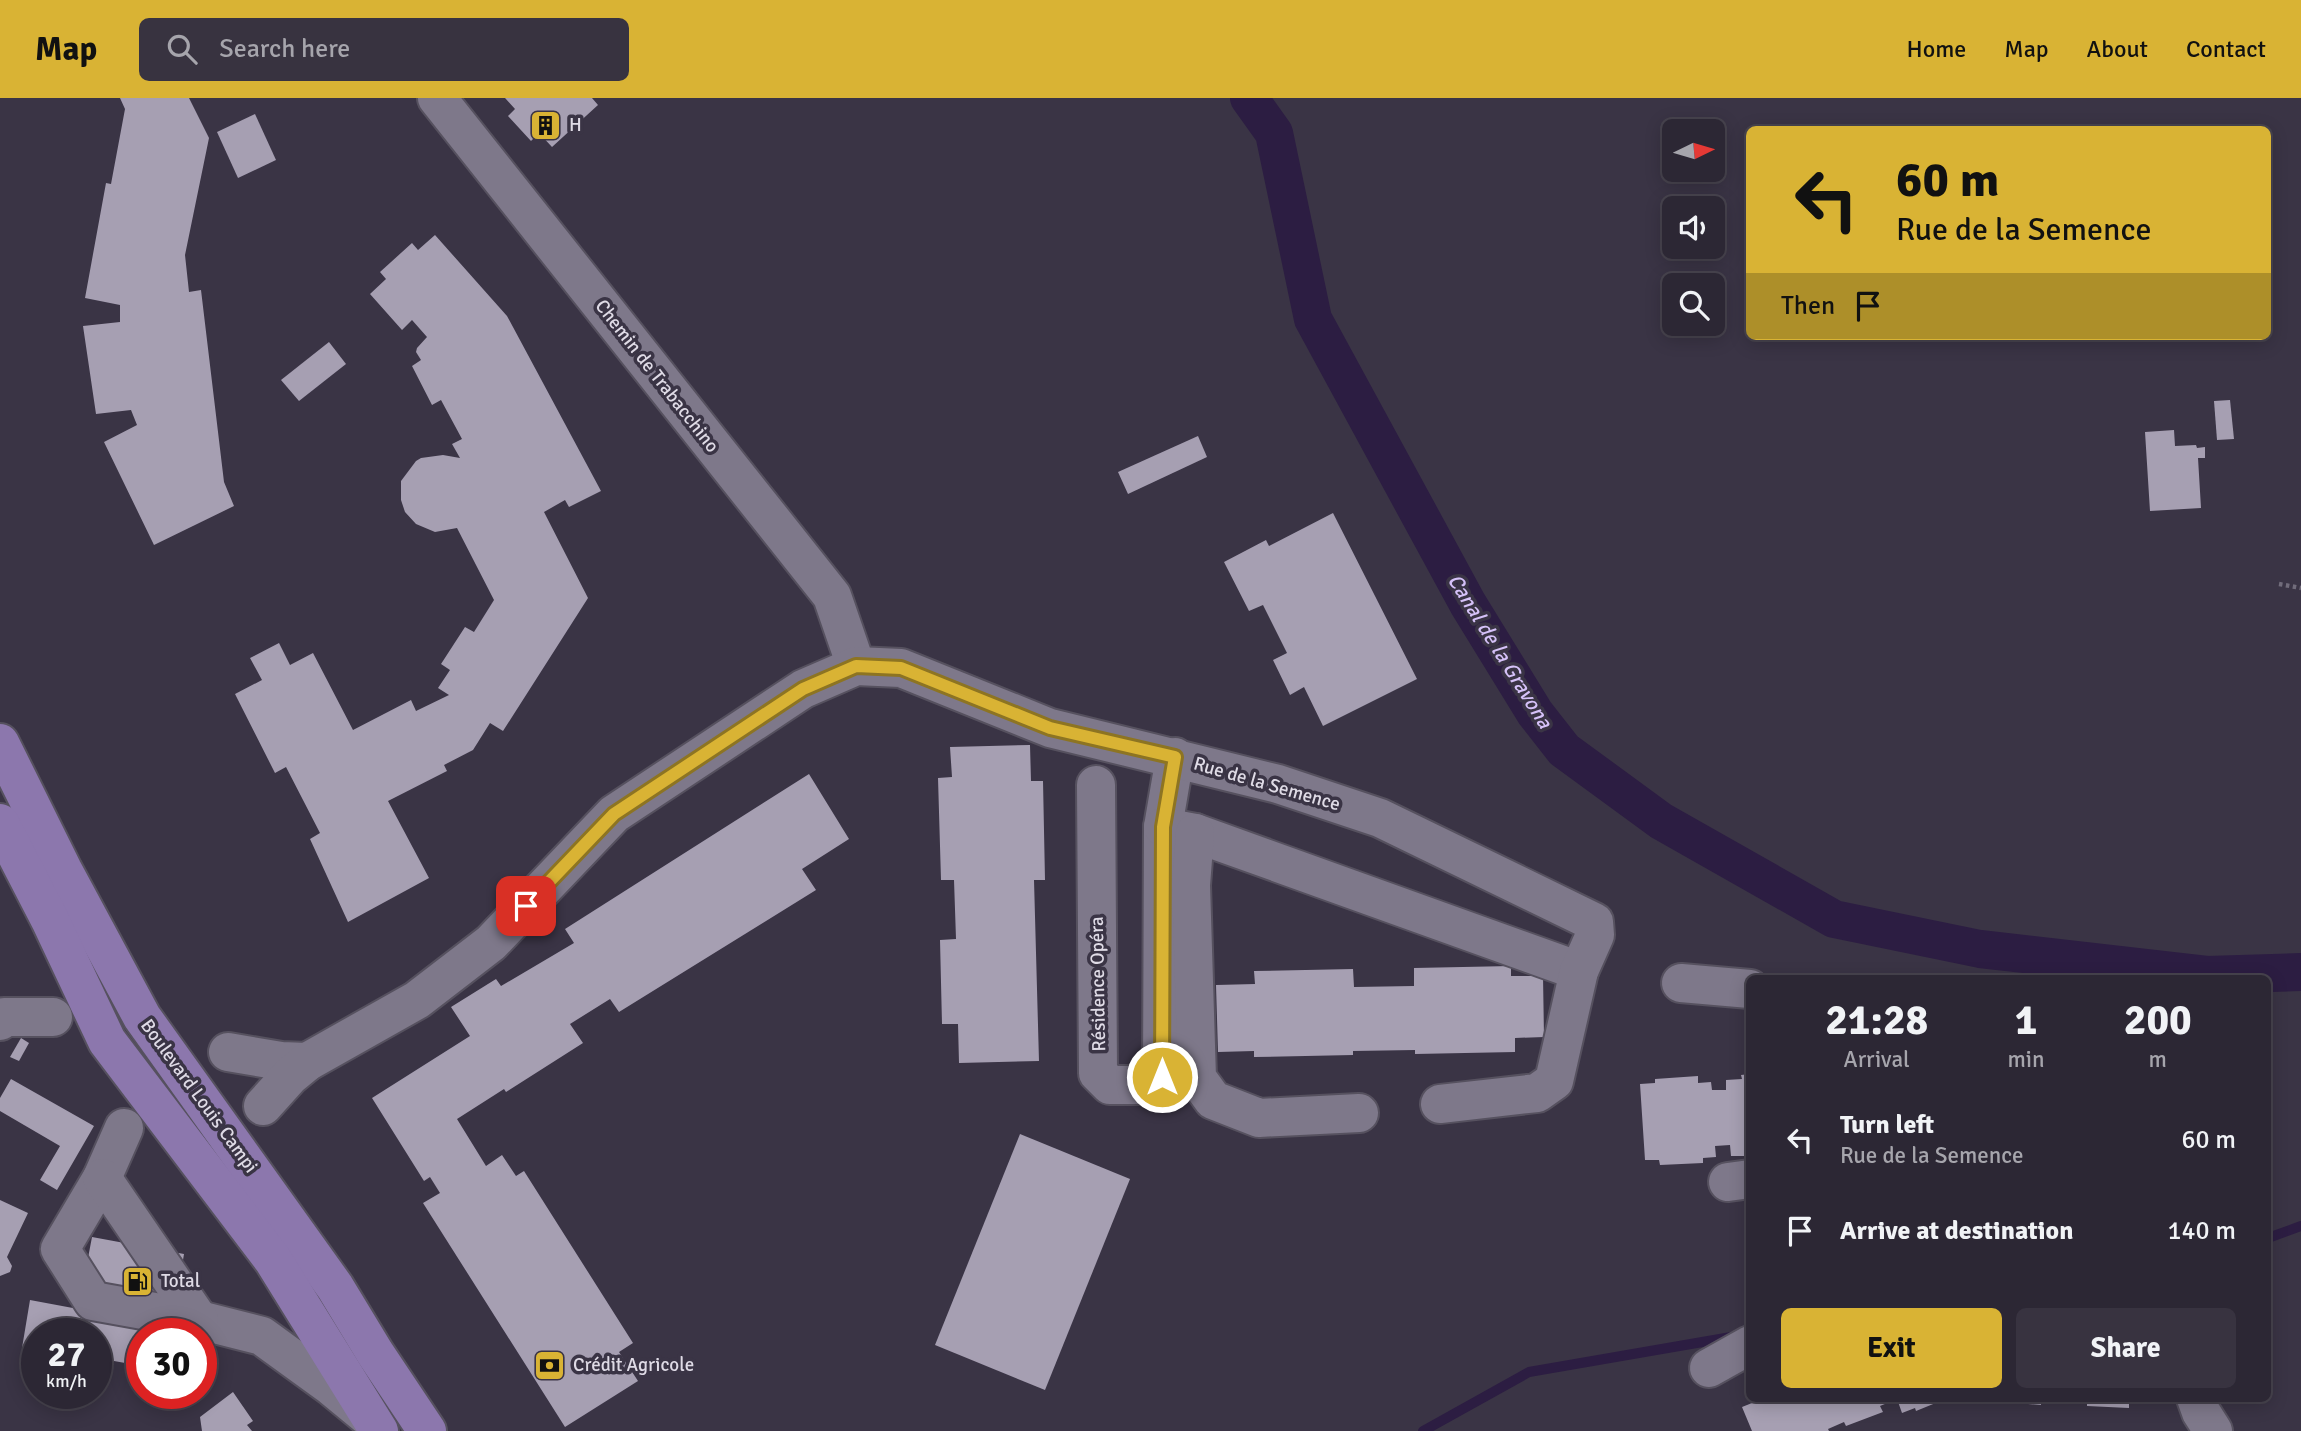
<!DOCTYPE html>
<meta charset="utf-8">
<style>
:root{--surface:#2c2734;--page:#383340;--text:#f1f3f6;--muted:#a6a5ac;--line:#48444f;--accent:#d9b334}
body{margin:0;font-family:Signika,sans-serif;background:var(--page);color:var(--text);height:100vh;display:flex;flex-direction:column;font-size:26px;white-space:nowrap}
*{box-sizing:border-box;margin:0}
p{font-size:23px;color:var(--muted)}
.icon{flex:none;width:38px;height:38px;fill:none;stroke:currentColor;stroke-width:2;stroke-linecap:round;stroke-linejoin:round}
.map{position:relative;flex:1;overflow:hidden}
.details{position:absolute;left:1746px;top:877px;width:525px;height:427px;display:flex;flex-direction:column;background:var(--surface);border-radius:10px;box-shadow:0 4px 18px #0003,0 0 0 2px var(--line)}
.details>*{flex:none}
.top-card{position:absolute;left:1746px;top:28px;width:525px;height:214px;border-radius:10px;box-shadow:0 4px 18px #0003,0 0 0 2px var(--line);background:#d9b334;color:#111;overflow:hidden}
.needle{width:46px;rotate:85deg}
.fabs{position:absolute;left:1662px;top:21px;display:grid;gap:14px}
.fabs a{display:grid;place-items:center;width:63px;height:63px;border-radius:10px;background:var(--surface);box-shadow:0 4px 18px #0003,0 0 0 2px var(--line);font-size:35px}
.speed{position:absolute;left:21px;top:1220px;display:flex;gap:14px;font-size:35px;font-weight:700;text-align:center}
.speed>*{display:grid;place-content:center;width:91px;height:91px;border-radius:50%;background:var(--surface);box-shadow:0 4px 18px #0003,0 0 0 2px var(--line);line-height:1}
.speed small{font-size:18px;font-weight:400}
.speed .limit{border:10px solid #d22;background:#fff;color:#111}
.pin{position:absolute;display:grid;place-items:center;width:60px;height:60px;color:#fff;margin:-30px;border-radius:14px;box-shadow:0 4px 10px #0006}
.me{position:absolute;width:77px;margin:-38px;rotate:0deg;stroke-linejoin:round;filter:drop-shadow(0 0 5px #0008)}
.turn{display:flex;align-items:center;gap:24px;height:147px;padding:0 35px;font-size:32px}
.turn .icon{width:91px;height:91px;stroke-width:2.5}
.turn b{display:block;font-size:49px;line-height:60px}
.then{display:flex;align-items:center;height:66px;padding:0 35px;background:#0003;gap:14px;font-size:26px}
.eta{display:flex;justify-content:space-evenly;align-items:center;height:119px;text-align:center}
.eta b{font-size:42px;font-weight:800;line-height:49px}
.button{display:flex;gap:14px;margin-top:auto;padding:14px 35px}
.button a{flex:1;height:80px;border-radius:10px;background:var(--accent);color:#111;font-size:28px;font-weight:800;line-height:80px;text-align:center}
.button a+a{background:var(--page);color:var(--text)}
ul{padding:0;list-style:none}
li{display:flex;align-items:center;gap:21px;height:91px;padding:0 35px}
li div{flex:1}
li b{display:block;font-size:26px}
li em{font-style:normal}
header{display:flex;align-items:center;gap:42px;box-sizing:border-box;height:98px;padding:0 35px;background:var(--accent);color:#111}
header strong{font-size:33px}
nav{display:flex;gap:38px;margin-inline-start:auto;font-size:24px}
.search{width:490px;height:63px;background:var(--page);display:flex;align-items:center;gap:18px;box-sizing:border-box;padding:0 24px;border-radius:10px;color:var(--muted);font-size:26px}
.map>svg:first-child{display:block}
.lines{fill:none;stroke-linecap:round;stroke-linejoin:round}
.stream{stroke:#2c1d42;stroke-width:10}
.canal{stroke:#2c1d42;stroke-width:38}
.building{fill:#a69fb2}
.minor-casing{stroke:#56515f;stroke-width:42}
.major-casing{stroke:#56515f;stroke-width:42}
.path{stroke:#716c7b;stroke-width:4.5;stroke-dasharray:3.5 3.5;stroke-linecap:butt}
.minor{stroke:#7e788a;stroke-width:38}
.major{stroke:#8c77ad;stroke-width:38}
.route-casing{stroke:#8d7422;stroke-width:18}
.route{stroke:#d9b334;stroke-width:12}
.labels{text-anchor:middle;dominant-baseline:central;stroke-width:7;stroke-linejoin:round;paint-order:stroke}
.poi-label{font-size:19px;fill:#dfdbe6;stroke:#3a3445;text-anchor:start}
.street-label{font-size:19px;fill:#dfdbe6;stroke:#3a3445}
.water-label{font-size:21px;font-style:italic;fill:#d5c1f8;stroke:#3a3445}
</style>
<header>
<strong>Map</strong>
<div class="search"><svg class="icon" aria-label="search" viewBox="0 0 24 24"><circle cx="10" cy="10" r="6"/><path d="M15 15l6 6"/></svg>Search here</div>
<nav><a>Home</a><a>Map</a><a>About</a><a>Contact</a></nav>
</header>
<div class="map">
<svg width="2301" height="1333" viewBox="0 0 2301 1333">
<rect width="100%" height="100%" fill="#3a3445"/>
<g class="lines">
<g class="stream">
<polyline points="2268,1140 2301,1128"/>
<polyline points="1423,1333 1529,1274 1737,1238"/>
</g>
<polyline class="canal" points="1249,0 1274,35 1313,221 1468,506 1535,615 1564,652 1661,723 1834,821 1980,851 2207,877 2301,874"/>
</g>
<g class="building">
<polygon points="120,0 189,0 209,40 185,157 189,194 201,192 224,384 234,408 154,447 104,344 137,327 131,312 96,316 83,228 120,224 120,207 85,200 106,85 111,86 125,11"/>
<polygon points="505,0 592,0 598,7 552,49 539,35 531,43 508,18 515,11"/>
<polygon points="255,16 276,62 238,80 217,34"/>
<polygon points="435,137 507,218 601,393 569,409 565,402 544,414 588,500 503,633 490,625 473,652 444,667 447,673 388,703 429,780 348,824 310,741 320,735 286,669 275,675 235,596 262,582 250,560 279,545 290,567 313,555 353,632 411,602 416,613 449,597 438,590 450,572 441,566 465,529 474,534 494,502 457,430 435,434 416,426 405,414 401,402 401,383 416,363 421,360 443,357 460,360 452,346 462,341 441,302 432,307 412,268 421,262 416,254 417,250 427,239 412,222 402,232 370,196 386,181 380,174 412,145 418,152"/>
<polygon points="329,244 346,266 299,303 281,282"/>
<polygon points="2230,302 2234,341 2217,342 2214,303"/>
<polygon points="2174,332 2175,348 2196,347 2197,350 2205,349 2205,360 2198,360 2201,410 2150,413 2145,334"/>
<polygon points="1198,338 1207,359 1128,396 1118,374"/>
<polygon points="1333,415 1417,581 1323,628 1304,589 1290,597 1273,562 1287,555 1263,507 1249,513 1224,464 1266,442 1269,448"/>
<polygon points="1030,647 1031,683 1043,683 1045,782 1034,782 1039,963 959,965 958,926 942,926 940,842 956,841 954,782 941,782 938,680 952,679 950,649"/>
<polygon points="809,676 849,741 802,771 816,792 619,914 610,901 570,926 583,945 506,994 504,991 457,1021 486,1068 502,1057 516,1078 524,1073 633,1245 619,1254 638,1283 565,1329 423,1105 440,1095 430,1079 424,1083 372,1000 470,938 451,909 496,881 501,888 574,845 565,831"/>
<polygon points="1511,868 1511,878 1543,878 1544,939 1515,940 1515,954 1415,956 1415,952 1353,953 1353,957 1254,959 1254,953 1218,954 1216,887 1255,886 1254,873 1353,871 1354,889 1414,888 1414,870"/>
<polygon points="21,940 29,945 19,963 10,959"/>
<polygon points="1750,976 1750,1063 1746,1063 1747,1058 1731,1058 1730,1047 1715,1048 1716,1059 1703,1060 1703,1065 1660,1067 1659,1062 1645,1062 1640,986 1655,985 1655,981 1698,978 1698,985 1711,984 1712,992 1726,992 1726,982 1742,981 1741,977"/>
<polygon points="11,981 94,1028 57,1092 40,1082 60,1048 0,1013 0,1000"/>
<polygon points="1020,1036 1130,1081 1045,1292 935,1247"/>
<polygon points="0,1102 28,1115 7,1159 12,1168 10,1174 0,1178"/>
<polygon points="92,1139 184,1156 177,1199 174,1236 142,1236 142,1268 114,1263 114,1267 96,1264 96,1236 37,1236 37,1253 22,1250 30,1202 105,1216 110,1186 84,1181"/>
<polygon points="233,1294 253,1323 247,1327 252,1333 202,1333 200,1319"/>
<polygon points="1756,1300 1948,1300 1916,1313 1915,1310 1902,1315 1897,1301 1880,1308 1883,1314 1846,1328 1844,1324 1828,1331 1829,1333 1752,1333 1742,1309 1757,1303"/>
<polygon points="2016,1300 2041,1300 2041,1307 2016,1305"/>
<polygon points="2054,1300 2141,1300 2141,1305 2129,1305 2129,1310 2087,1308 2087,1304 2054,1302"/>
</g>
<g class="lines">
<defs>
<g id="minor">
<polyline points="437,0 832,498 856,568"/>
<polyline points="1096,687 1098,975 1110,987 1141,987 1162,979 1163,729 1175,659"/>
<polyline points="1163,729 1195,735 1579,873"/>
<polyline points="1195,735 1191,787 1197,980 1213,1002 1259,1020 1359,1015"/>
<polyline points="1681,885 1750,891"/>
<polyline points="0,923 4,919 53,919"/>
<polyline points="228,954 281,963 307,964"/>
<polyline points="263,1008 290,978 307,964 417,902 491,845 614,716 803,591 856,568 901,570 1050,630 1278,686 1380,720 1594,824 1595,837 1579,873 1554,983 1537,995 1440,1006"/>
<polyline points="124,1030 102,1080 60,1151 93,1203 199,1222 262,1238 332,1289 366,1317"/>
<polyline points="102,1080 199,1222"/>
<polyline points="1728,1084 1750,1081"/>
<polyline points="1709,1270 1750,1247"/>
<polyline points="2196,1300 2201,1314 2213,1333"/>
</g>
<g id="major">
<polyline points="0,645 63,772 142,919 335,1189 375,1255 427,1333"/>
<polyline points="0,725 50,822 107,943 273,1162 379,1333"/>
</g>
</defs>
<use href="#minor" class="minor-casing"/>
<use href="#major" class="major-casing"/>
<polyline class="path" points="2279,486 2301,490"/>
<use href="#minor" class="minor"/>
<use href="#major" class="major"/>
</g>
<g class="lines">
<defs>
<polyline id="route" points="526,808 614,716 803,591 856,568 901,570 1050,630 1175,659 1163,729 1162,979"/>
</defs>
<use href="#route" class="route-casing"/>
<use href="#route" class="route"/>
</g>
<defs>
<symbol id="building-square" viewBox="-11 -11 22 22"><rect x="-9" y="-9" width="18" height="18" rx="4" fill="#d9b334" stroke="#3a3445"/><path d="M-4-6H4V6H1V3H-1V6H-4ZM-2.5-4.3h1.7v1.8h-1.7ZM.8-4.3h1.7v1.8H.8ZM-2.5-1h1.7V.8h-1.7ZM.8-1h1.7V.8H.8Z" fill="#111"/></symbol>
<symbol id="fuel-square" viewBox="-11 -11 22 22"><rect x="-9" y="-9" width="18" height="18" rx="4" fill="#d9b334" stroke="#3a3445"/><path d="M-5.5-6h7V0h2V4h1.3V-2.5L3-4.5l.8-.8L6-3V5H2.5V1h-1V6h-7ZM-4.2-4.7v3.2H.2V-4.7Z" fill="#111"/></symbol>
<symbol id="bank-square" viewBox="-11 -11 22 22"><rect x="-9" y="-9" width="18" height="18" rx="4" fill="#d9b334" stroke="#3a3445"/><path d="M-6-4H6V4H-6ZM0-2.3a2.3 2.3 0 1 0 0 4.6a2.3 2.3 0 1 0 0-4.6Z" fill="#111"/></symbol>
</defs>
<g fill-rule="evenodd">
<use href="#building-square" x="528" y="10" width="35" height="35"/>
<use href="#fuel-square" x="120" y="1166" width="35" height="35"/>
<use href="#bank-square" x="532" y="1250" width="35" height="35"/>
</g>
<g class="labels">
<g class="poi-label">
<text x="569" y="27">H</text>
<text x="161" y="1183">Total</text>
<text x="573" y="1267">Crédit Agricole</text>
</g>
<g class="street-label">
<text transform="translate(657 278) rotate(52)">Chemin de Trabacchino</text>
<text transform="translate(1267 686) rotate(16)">Rue de la Semence</text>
<text transform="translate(1098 886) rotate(-91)">Résidence Opéra</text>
<text transform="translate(199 998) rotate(54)">Boulevard Louis Campi</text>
</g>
<g class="water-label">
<text transform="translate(1500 553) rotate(58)">Canal de la Gravona</text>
</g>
</g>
</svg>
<div class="fabs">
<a><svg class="needle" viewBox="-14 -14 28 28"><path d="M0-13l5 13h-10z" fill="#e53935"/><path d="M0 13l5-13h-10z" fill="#a6a5ac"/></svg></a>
<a><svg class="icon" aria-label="sound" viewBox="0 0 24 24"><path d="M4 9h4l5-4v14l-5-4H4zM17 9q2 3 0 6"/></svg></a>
<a><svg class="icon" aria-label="search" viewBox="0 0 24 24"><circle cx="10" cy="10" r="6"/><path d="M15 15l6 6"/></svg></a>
</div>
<div class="speed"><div>27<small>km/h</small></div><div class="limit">30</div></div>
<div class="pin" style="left:526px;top:808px;background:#d93025"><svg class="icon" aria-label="arrive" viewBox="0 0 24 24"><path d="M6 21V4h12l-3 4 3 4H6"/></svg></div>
<svg class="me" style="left:1162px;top:979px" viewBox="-20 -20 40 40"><circle r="17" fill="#d9b334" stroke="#fff" stroke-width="3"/><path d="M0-11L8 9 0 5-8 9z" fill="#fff"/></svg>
<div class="top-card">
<div class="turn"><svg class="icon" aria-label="left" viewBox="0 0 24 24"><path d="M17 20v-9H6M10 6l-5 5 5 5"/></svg><div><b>60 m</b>Rue de la Semence</div></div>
<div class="then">Then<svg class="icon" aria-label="arrive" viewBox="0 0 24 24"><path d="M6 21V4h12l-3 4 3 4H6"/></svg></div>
</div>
<section class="details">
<div class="eta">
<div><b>21:28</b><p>Arrival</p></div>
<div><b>1</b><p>min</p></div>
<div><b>200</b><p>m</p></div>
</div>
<ul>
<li><svg class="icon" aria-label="left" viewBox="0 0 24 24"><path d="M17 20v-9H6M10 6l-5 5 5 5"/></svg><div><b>Turn left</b><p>Rue de la Semence</p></div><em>60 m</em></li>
<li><svg class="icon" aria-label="arrive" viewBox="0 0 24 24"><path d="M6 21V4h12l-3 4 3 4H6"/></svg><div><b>Arrive at destination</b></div><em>140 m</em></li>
</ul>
<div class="button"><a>Exit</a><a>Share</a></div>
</section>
</div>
